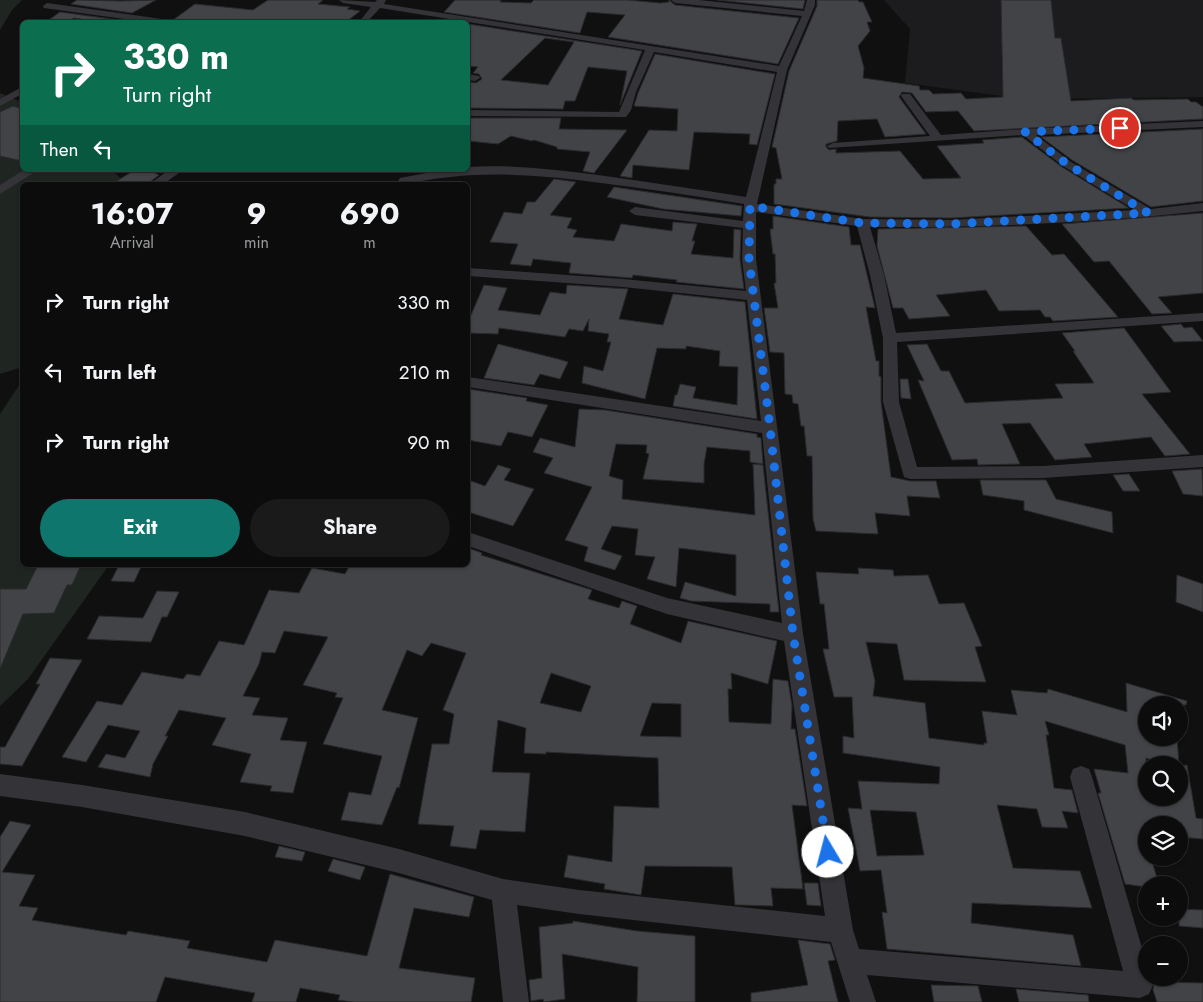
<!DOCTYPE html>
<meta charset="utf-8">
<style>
:root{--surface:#0c0c0d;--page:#1a1a1b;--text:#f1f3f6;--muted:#9a9b9d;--line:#2c2c2e;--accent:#0f766e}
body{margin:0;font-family:Jost,sans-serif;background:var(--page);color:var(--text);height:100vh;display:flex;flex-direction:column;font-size:19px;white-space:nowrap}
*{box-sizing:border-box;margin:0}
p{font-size:16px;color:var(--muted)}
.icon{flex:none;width:28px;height:28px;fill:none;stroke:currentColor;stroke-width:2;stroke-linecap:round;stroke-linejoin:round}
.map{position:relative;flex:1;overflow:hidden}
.drawer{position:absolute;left:20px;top:182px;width:450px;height:385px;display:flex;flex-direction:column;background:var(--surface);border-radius:8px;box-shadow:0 1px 4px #0004,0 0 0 1px var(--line)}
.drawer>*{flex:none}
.banner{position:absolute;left:20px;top:20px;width:450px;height:152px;border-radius:8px;box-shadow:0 1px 4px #0004,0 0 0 1px var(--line);background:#0b6e4f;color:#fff;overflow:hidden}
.buttons{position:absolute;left:1138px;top:696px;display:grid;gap:10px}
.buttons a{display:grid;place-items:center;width:50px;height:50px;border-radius:50%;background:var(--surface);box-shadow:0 1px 4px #0004,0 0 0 1px var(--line);font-size:25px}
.pin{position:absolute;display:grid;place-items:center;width:42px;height:42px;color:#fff;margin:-21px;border:2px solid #fff;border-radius:50%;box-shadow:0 1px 5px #0007}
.me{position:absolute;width:55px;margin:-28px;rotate:352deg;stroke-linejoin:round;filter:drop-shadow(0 0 4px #0008)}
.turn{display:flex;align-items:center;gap:18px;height:105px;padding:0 20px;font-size:22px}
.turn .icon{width:65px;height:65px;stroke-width:2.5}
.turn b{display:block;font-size:35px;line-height:42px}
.then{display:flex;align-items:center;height:48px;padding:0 20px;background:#0003;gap:10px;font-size:19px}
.eta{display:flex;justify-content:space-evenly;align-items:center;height:85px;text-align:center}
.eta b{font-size:30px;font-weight:700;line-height:35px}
.action{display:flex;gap:10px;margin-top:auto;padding:10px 20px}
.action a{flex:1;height:58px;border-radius:30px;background:var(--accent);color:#fff;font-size:20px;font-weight:700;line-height:58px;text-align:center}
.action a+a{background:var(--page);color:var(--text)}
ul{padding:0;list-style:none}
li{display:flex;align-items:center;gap:15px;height:70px;padding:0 20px}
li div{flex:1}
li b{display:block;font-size:19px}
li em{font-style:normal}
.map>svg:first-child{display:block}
.built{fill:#1c1c1e}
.green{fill:#1f2520}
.building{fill:#424346;stroke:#2a2a2d;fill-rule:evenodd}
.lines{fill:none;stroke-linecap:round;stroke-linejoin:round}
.street{fill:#343438;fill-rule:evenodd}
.route{stroke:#1a73e8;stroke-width:9;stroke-dasharray:0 16.2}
</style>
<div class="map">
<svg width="1203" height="1002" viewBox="0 0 1203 1002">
<rect width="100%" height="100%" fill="#101011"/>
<polygon class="built" points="884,0 1203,0 1203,97 1051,99 1002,96 905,83 910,29"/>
<g class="green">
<polygon points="0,0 22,0 12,10 0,30"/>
<polygon points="0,93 22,102 22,170 112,170 122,180 140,185 22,185 22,367 0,374"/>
<polygon points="22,381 22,565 109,565 28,679 0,706 0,414"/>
</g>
<g class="building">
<polygon points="77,0 121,1 156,0 132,13 71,4"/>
<polygon points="268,0 323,0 318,4 350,7 347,9 360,11 346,22 204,22 173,20 195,4 253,10"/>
<polygon points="455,0 501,0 500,2 531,3 534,0 628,0 660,3 669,2 669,0 675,5 799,18 778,64 608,37 625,15 587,12 580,33 444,12"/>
<polygon points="717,0 805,0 803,9"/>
<polygon points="817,0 858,0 859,2 863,2 872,22 867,22 870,31 858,46 864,68 863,78 919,86 920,90 929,90 933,94 961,93 966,99 1003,97 1001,0 1051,0 1055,38 1061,38 1071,101 1131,98 1134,100 1188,99 1191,102 1196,102 1203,107 1203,119 974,131 958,111 926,112 912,93 902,92 899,97 926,134 885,137 877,119 838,121 837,141 826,144 826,147 829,150 836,149 836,153 900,151 923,179 961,178 937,146 984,143 982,140 1022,137 1062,167 1129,208 951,218 870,217 774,204 774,184 776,184 776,179 782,179 776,148 772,147 789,71 817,6"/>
<polygon points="60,12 119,20 115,22 99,22 74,18 67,22 46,22"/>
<path d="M468,24l174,27 -22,54 7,-34 -39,-4 -13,34h-10l-2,8 -95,-1v-26l8,1 6,-4 -3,-5 -6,-1 5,-6 -10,-1zM545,38l29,4 -26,43 -47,-5z"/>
<polygon points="655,54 775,74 757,145 749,144 750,134 694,132 689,170 633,165 632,178 620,176 649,130 677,131 678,109 634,106 638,93"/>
<polygon points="13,106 22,109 22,161 0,156 0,112"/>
<polygon points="468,118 561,118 559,129 627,130 594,173 583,171 590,152 557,149 557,147 534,140 532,141 511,136 498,144 468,141"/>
<polygon points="1203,129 1203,201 1151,207 1072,160 1041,137"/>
<polygon points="135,170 142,172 148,170 159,175 146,185 110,185"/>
<polygon points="554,179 576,182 550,215 572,218 567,228 577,230 573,237 614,241 621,224 672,231 673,222 697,224 692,241 695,241 691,254 733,258 734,229 741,230 740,259 744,289 676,282 677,280 633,275 632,278 569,273 571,263 533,259 531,266 510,264 518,244 490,242 504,212 522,214 527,202 535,202"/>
<polygon points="614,187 742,206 741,216 663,209 607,197"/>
<polygon points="1203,213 1203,293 1158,297 1172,313 1152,314 1109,261 1094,262 1062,224"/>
<polygon points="773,216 849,227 851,245 860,245 875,308 866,307 876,361 879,361 879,376 881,377 881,402 891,477 910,481 936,481 940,498 907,496 910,516 875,513 878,534 816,531 813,519 812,456 807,456 804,426 801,426 798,404 793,403 792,395 785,394 784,353 770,352 764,308 778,308 774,283 776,283 775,254 773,254 770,229 773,229"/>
<polygon points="1026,226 1052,255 1064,254 1118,317 1053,321 1050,317 1045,317 1040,310 999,311 986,290 936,295 950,316 909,319 903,308 893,308 877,246 878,229"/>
<polygon points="484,285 507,288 498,310 540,315 550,292 566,294 567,285 628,289 619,319 663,325 673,294 745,302 757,419 673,406 675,395 677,395 680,384 696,387 693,398 737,405 738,367 719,366 720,351 686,346 686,349 657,348 645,399 582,383 584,366 603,371 611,342 607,342 609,334 588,331 589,319 583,331 569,329 565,337 499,328 498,334 468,333 468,322"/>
<polygon points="1181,324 1184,328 1192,327 1203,341 1174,342 1161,326"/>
<polygon points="1124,328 1171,392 1142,394 1190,454 1165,456 1151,437 1084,444 1092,457 1055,460 1030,423 1002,424 1020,464 978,465 977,459 952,460 918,380 924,381 907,345 927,344 941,371 949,371 965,403 1063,398 1055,384 1094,383 1073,351 1075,351 1062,333"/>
<polygon points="498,344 558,359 568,362 560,379 540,374 534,385 484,378"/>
<polygon points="900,379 908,379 911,399 901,398"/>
<polygon points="468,389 527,398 526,401 548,405 532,437 508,432 501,446 468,440"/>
<polygon points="579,409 605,410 757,434 757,437 761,438 763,464 750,462 750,451 707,447 704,464 704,483 643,479 649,454 646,453 647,445 616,444 609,476 623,480 622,499 755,515 753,464 763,465 779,612 770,612 770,604 691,601 680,598 685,582 736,596 736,555 679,548 676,587 647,579 655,557 635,555 638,529 612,526 601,549 622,556 615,570 584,561 588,547 565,540 592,487 544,473 553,458 533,452 540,438 575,447"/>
<polygon points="498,465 511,469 504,480 534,489 513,526 468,512 468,480 485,486"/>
<polygon points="1202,469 1203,496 1183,494 1172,471"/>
<polygon points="1129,474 1140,491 1123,491 1113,475"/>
<polygon points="980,480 1046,480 1056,499 1112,512 1113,533 1024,510 1024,501 983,495"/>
<path d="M468,548l14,5 -1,2 111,35 -4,9 31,9 3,-7 15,5 -7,18 51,19 7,-22 89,20 -9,43 -37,-11 1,16h-4l1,33 42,2 2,-45 15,2 4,25 -1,23h4l12,77 -15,-1 11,84 -32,-1 2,18 -33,-1h-5l-3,-38 -87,-1 -4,29 -37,-6 1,-5 -41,-7 4,-22 44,7 2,-56 45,2 -1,-50 -112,-6v2l-22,-1 2,-25 -28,-8 -6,52 38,1 -5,59 -45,-2 -4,19 -26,-3 4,-20 -36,-2 14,-80h17l5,-30 -11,-4 23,-57 -35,-10 -9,13 -15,-6 -25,60 36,8 -19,70 -2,-1 -15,38 -41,-5 8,-28 22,3 11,-39 -59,-12 20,-46 -8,-1 2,-4 -34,-8 25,-48 -44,-6 -9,22 -13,-1 -3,12 -16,32 17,2 -8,17 36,3 -8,22 27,2 -14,51 -23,-2 2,-5 -32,-4 11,-28 -39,-9 14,-27 -47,-8 -14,26h3l-15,28 -3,13 -52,-10 8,-13 19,4 15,-27 -32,-6 -22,37 -24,-5 35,-56 25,4 20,-33 41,7 4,-5 13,2 19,-35 25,4 25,-55 30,3 13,-25 33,6 5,-9h118zM551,673l40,13 -10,26 -41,-9zM652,703l29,1v33l-41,-1z"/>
<polygon points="38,565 81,565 72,585 67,585 54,613 23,614 0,669 0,589 26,589"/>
<polygon points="119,565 142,565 134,582 111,581"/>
<path d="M858,568l35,2 1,6 34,-1 11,29 25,-1 18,43 -7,1 11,35 -82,-2 -7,-36 -31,-2 9,39 -2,15 52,7 4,35 55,7v-2h3l-5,-32 35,4 -6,-25 36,3 1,-4 79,23 -1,-29 61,18 -1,4h-40v33h31l2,27h-12l-21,-7v40h33v-32l8,-1 9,53 7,1v20l-24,-2v-12h-33v33h5l8,27h-13v2l-21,-3 -27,-91h3l-7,-24 34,4 -3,-28 -80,-24 4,14h-3l8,53 18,2 6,23 -16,-2 6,17 -26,-1 -5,-18 -40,-4 16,63 67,3 12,37 -120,-5 -1,20 102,12 8,31 -194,-17 -5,-37 5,1 -6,-43 -21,1 -12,-63 14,1 -4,-28 81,3 1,-17 -97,-14v-17l11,2 -2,-41h-18l-11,-48h6l-5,-45h-4l-4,-32 43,2zM870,810l46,2 8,43 -47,1z"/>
<polygon points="1177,575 1203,584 1203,612 1176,602"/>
<polygon points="157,591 179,592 167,617 162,617 151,642 87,639 99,616 143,618"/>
<polygon points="50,658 82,660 22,766 0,764 0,747 5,747 40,684 36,684"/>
<polygon points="10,821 31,825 2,872 35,875 19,906 38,908 32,920 126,935 128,931 190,941 187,948 267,962 275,940 367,956 390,874 474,897 469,917 414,908 399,968 475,978 471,1002 353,1002 338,1000 340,995 300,988 296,1002 252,1002 255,993 165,977 156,1002 0,1002 0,837"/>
<polygon points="279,846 305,852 302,861 275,857"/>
<polygon points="333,859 365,867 360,880 328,871"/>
<polygon points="804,883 818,883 821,906 807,905"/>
<polygon points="1179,909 1203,910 1203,928 1179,926"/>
<polygon points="573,921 637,931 695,936 695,1002 637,1002 638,967 562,954 565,999 544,1002 543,999 531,1001 529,980 542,978 539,927 573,923"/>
<polygon points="798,940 830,944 835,960 828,961 838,1002 751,1002 751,993 808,985"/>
<polygon points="1154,982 1203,983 1203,1002 1157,1002 1153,990"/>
<polygon points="931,985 978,986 982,1002 934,1002"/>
<polygon points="1016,989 1088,995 1089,1002 1019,1002"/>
</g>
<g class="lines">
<g class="street">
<path d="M339,0l36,2 2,-2h9l-2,4 395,62 23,-50 -127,-13 -4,-3h28l105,11 3,-11h8v5l-28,65 -30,134 106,15 88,1 184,-10 -72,-44 -40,-31 -194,13 -2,-2 6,-3 97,-7 -29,-40 1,-2h8l31,41 84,-6 178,-8v6l-167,8 35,27 80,47 52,-6v8c-110,12 -222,17 -333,16l14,48 12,58 307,-20v8l-306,21 2,60 18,65 126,-1 160,-11v12l-160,11 -133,1 -6,-2 -21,-75v-64l-13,-63 -13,-49 -101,-14v47l47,375 50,296 6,19 264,22 -53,-194 3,-8 8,-3 8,3 3,8 54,185v16h5l2,7 -4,9 -9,4 -273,-23 9,27h-26l-19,-60 -252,-28 -62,-9 12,97h-26l-11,-102 -93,-27 -154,-37 -163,-29 -82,-11v-22l82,11 163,27 154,37 104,30 76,11 246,26 -41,-275 -117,-27 -199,-68v-14l199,66 115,25 -20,-190 -294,-46v-10l293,44 -14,-121 -124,-13 -155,-11v-8l155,11 123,12 -4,-32 1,-31 -108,-13 -6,-4 6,-4 108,14 1,-17c-47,-8 -95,-15 -143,-21 -67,-9 -131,-14 -197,2l-6,-4 2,-3 42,-8h26v-3c43,-3 87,3 130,8 49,7 99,14 148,22l31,-125 -123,-20 -18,40 -5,18 -5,7 -158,-1v-6l151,2 26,-62 -265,-42 -13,14h-8l12,-15 -28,-4z"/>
<polygon points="47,3 162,19 167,22 146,22 44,8 43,6"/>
<polygon points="468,74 479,76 480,78 475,81 468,80"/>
<polygon points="22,87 22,94 0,106 0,99"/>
<polygon points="24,170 38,170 0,194 0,185"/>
<polygon points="169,170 183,170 162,185 148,185"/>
</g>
</g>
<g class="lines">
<polyline class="route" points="828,852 793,634 769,419 749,259 750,206 862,223 951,224 1148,213 1067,164 1025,132 1120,128"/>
</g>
</svg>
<div class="buttons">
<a><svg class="icon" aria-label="sound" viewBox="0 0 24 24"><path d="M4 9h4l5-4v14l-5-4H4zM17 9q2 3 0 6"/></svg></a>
<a><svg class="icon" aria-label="search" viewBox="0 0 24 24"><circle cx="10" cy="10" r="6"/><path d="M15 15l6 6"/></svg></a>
<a><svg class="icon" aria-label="layers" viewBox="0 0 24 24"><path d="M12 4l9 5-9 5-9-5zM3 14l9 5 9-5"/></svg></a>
<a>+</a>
<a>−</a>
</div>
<div class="pin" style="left:1120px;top:128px;background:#d93025"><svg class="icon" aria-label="arrive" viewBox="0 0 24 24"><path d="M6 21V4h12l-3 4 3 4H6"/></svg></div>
<svg class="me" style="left:828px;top:852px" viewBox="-20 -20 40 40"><circle r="19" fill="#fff"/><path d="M0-13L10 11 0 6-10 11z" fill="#1a73e8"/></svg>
<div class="banner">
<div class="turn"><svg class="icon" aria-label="right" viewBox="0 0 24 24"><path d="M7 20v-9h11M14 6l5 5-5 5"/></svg><div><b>330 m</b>Turn right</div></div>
<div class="then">Then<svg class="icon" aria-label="left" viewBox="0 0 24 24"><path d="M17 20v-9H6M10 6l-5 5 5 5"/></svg></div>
</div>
<section class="drawer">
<div class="eta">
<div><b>16:07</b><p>Arrival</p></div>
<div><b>9</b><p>min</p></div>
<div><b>690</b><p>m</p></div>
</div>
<ul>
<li><svg class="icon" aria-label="right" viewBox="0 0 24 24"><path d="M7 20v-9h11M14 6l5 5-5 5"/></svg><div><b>Turn right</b></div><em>330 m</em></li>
<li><svg class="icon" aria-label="left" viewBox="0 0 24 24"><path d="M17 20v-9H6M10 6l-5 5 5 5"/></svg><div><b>Turn left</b></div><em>210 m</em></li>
<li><svg class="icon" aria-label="right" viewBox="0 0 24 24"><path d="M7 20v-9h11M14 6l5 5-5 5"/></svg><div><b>Turn right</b></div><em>90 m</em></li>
</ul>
<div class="action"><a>Exit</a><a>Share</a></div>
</section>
</div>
